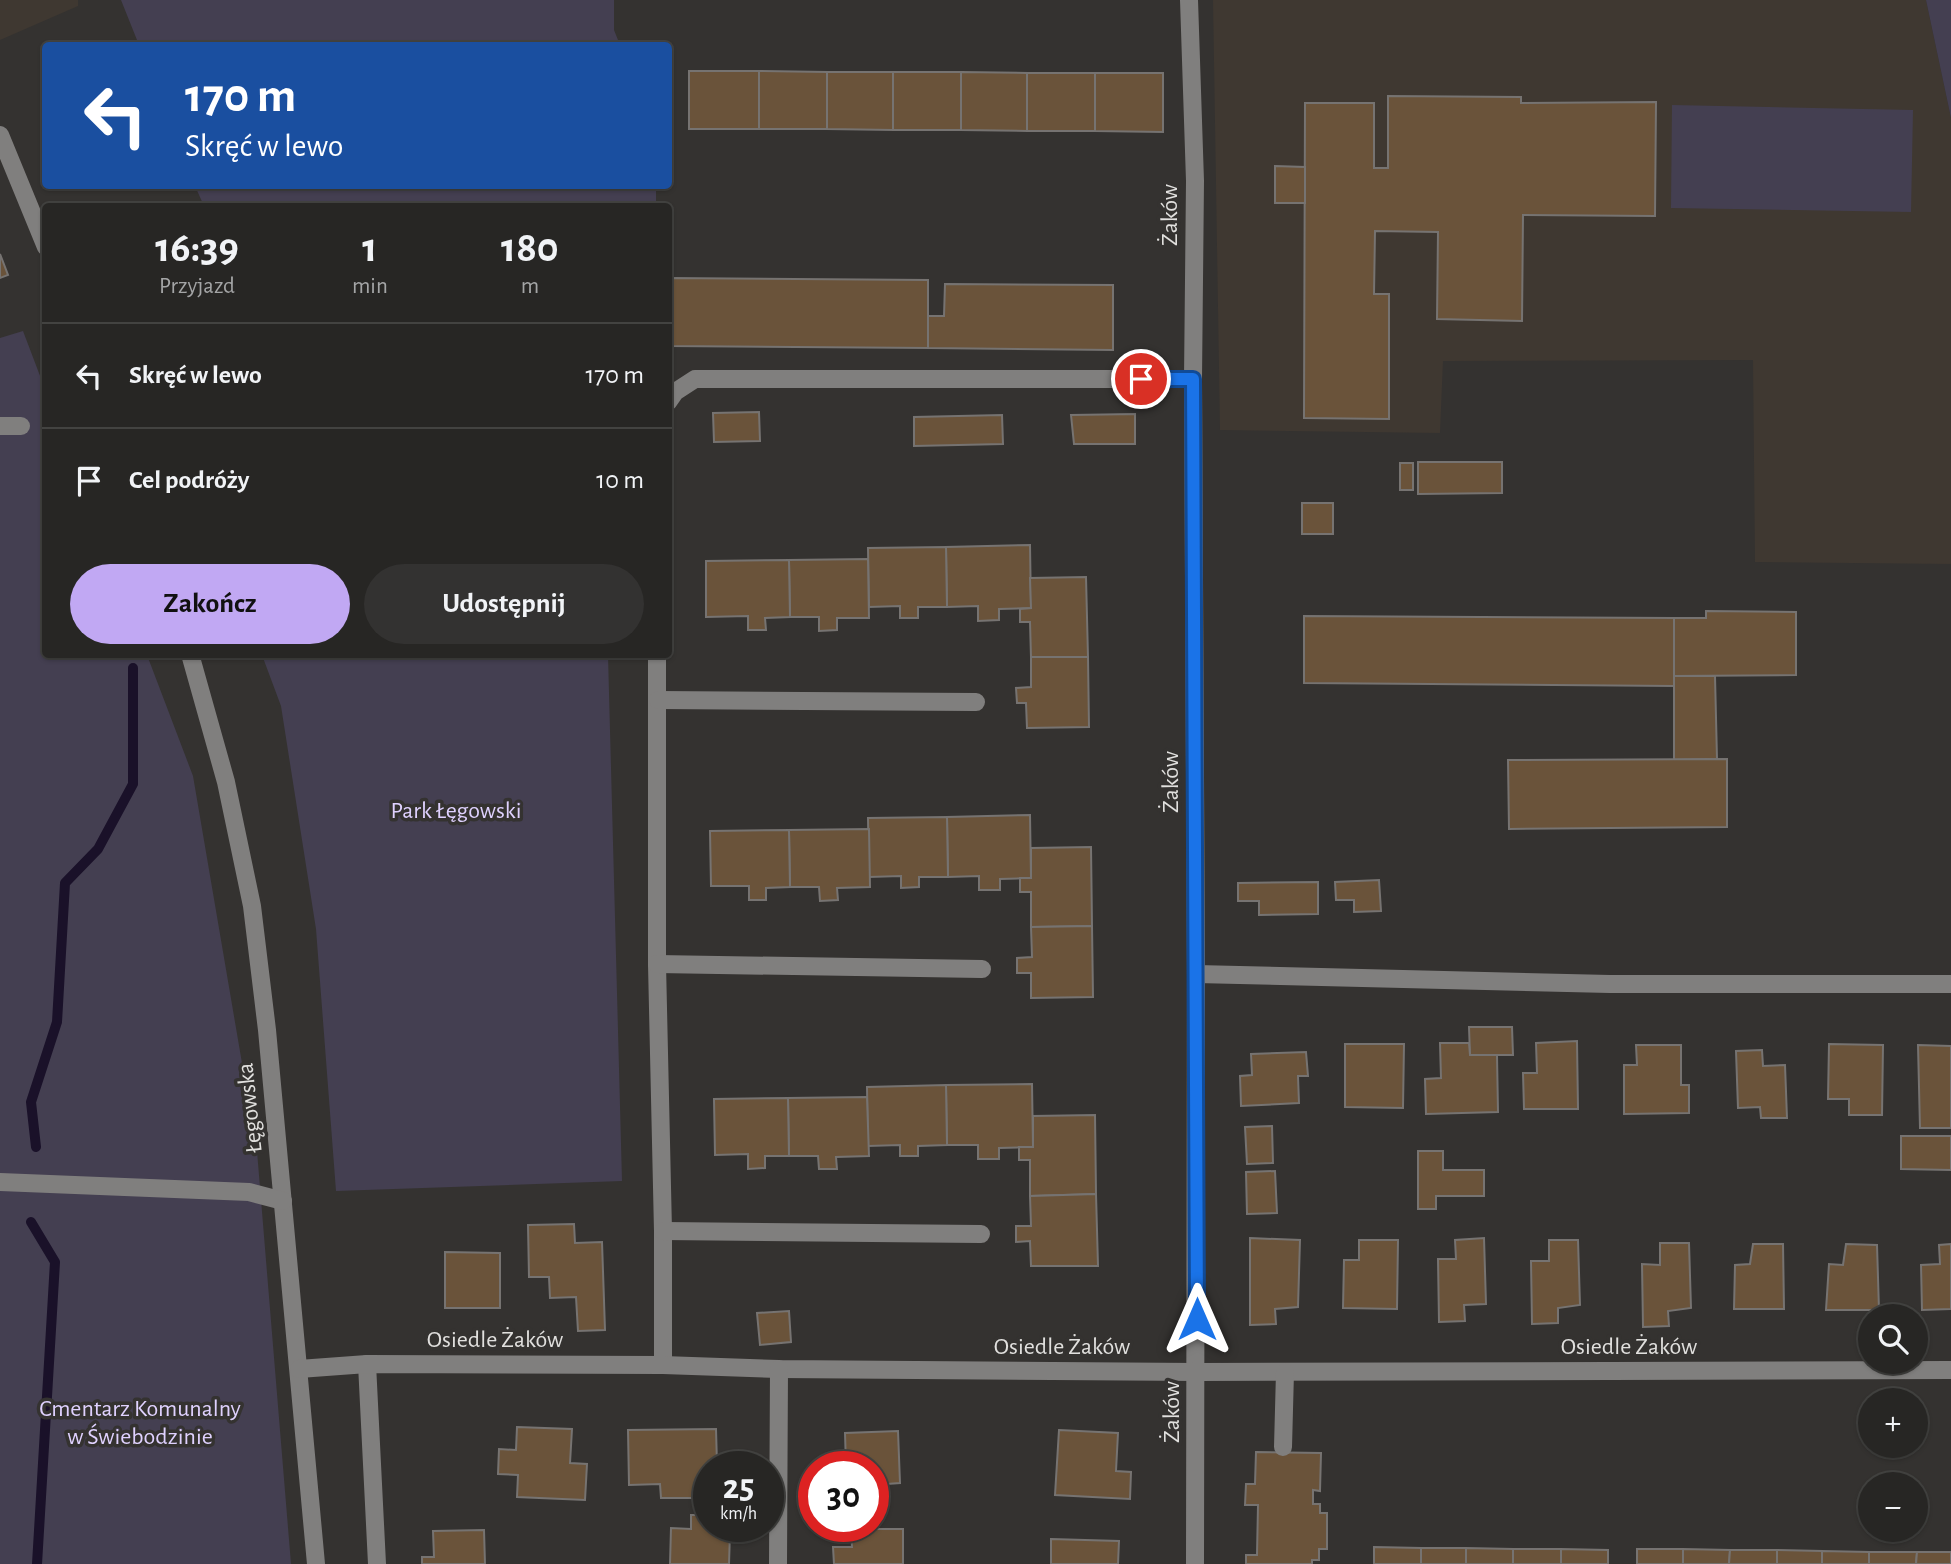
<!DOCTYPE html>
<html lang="pl">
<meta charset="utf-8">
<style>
:root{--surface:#272624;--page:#333231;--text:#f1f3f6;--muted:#a4a5a6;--line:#434341;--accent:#c1a8f3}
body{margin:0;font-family:"Alegreya Sans",sans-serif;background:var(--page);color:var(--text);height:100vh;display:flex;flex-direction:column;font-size:26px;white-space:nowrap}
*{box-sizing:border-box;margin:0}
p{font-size:23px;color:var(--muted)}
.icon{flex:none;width:38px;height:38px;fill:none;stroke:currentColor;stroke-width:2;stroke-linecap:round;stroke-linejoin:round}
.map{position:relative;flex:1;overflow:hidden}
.sheet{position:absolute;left:42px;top:203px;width:630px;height:455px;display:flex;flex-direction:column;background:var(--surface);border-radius:7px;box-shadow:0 2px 5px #0004,0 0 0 2px var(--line)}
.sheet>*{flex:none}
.hud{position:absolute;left:42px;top:42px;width:630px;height:147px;border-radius:7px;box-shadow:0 2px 5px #0004,0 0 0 2px var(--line);background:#1a4fa0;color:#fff;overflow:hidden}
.buttons{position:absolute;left:1858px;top:1304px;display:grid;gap:14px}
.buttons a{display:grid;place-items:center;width:70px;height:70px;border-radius:50%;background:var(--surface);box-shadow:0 2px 5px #0004,0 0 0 2px var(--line);font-size:35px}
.speed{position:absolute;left:693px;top:1451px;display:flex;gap:14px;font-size:35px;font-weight:700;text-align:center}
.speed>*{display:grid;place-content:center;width:91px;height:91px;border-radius:50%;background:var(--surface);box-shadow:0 2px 5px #0004,0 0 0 2px var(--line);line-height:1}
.speed small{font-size:18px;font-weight:400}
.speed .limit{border:10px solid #d22;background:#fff;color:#111}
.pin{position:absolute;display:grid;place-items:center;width:60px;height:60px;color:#fff;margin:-30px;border:4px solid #fff;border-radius:50%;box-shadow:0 2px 7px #0007}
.me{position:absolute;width:77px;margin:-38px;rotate:0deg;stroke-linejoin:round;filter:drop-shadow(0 0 5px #0008)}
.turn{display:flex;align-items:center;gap:24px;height:147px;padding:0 28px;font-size:32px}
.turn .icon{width:91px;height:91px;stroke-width:2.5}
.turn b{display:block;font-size:49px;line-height:60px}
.eta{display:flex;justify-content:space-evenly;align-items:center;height:119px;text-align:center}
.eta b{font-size:42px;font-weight:700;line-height:49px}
.primary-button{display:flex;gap:14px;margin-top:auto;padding:14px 28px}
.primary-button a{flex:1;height:80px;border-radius:42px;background:var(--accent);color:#111;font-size:28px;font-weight:700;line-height:80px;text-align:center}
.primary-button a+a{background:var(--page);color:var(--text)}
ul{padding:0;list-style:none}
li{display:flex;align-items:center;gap:21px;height:105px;padding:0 28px;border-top:2px solid var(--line)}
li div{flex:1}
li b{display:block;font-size:26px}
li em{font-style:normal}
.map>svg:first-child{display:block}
.built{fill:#3f3831}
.green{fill:#443f51}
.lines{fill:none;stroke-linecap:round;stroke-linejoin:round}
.stream{stroke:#1a1129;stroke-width:10}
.building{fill:#6a533a;stroke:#767371;stroke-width:2}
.minor{stroke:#807f7e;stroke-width:18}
.route-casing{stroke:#114b97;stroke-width:18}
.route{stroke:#1a73e8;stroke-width:12}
.labels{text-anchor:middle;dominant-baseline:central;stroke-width:7;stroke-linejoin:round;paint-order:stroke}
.street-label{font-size:24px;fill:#e1e0de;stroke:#343230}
.park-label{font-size:24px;fill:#dfd1fe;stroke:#343230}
</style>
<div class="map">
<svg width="1951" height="1564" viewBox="0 0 1951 1564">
<rect width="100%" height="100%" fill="#343230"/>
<g class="built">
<polygon points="0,0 78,0 78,6 0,40"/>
<polygon points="1213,0 1926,0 1951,118 1951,564 1755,562 1753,360 1443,361 1440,433 1220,430"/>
</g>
<g class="green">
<polygon points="121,0 614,0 614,30 620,45 139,45"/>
<polygon points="1926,0 1951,0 1951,118"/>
<polygon points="1672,105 1913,110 1911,212 1671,208"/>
<polygon points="195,186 656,186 656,206 204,206"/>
<polygon points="23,331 45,389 46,654 147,655 193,776 257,1151 291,1564 0,1564 0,338"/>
<polygon points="262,655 608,655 622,1181 336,1191 316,929 281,706"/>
</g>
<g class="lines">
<g class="stream">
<polyline points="36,1147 31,1102 57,1022 65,883 98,849 133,784 133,668"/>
<polyline points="31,1222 55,1262 37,1564"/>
</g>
</g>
<g class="building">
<rect x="689" y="71" width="70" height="58"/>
<polygon points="759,71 827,72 827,129 759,129"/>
<polygon points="827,72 893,72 893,130 827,129"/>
<rect x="893" y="72" width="68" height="58"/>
<polygon points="961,72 1027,73 1027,131 961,130"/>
<rect x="1027" y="73" width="68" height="58"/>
<polygon points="1095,73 1163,73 1163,132 1095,131"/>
<polygon points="1388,96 1521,97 1521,103 1656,102 1655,216 1523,215 1522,321 1437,319 1438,232 1375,231 1374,294 1389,294 1389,419 1304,418 1305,103 1374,103 1374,168 1388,168"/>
<polygon points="1275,166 1305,167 1305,203 1275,203"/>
<polygon points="0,254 8,275 0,278"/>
<polygon points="668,278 928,280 928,348 668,346"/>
<polygon points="945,284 1113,285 1113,350 928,348 928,316 944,316"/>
<polygon points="759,412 760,441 714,442 713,413"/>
<polygon points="1135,414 1135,444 1074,444 1071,415"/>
<polygon points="1002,415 1003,444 914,446 914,417"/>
<polygon points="1418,462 1502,462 1502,493 1418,494"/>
<rect x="1400" y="463" width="13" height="27"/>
<rect x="1302" y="503" width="31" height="31"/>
<polygon points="1030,545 1031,608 999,609 999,620 978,621 978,606 947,607 946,547"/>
<polygon points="946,547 947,607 918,607 918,618 900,618 900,606 869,607 868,548"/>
<polygon points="868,559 869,618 837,618 837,630 819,631 819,617 790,617 789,560"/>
<polygon points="789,560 790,617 765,618 766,630 748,630 748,616 706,617 706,561"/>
<polygon points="1086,577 1088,657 1031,657 1030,622 1020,622 1020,609 1031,608 1030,578"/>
<polygon points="1706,611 1796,612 1796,675 1674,676 1674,618 1706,618"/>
<polygon points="1304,616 1674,618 1674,686 1304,683"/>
<polygon points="1031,657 1088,657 1089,727 1027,728 1026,703 1017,703 1016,688 1031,687"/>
<polygon points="1674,676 1715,676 1717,759 1674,760"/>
<polygon points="1727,759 1727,827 1509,829 1508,760"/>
<polygon points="1030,815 1031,878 1000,879 1000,890 979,890 979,876 948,877 947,817"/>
<polygon points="947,817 948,877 919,877 919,887 901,888 901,876 869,877 868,818"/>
<polygon points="869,829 870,887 837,888 838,900 820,901 819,887 790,887 789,830"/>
<polygon points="789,830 790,887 766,888 766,900 749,900 749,886 711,886 710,831"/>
<polygon points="1091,847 1092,926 1031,927 1031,892 1020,892 1020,878 1031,878 1031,848"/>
<polygon points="1379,880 1381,911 1354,912 1354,900 1336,900 1335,882"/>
<polygon points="1318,882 1318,914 1259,915 1259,901 1238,901 1238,883"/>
<polygon points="1092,926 1093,997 1031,998 1031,973 1017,973 1017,958 1032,957 1031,927"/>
<polygon points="1469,1027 1512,1027 1513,1055 1470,1055"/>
<polygon points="1577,1041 1578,1109 1524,1109 1523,1073 1537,1073 1536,1043"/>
<polygon points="1440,1043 1469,1043 1470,1055 1497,1055 1498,1112 1426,1114 1425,1079 1441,1078"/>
<polygon points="1345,1044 1404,1044 1403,1108 1345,1107"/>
<polygon points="1829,1044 1883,1045 1882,1115 1849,1115 1849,1099 1828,1099"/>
<polygon points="1636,1045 1681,1045 1681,1085 1689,1085 1689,1113 1624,1114 1624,1065 1637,1065"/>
<polygon points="1918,1045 1951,1046 1951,1128 1920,1128"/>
<polygon points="1762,1050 1763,1066 1785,1065 1787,1118 1761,1118 1760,1107 1738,1108 1736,1051"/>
<polygon points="1306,1052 1308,1076 1298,1076 1299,1103 1241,1106 1240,1076 1252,1075 1251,1054"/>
<polygon points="1032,1084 1033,1147 999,1148 999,1159 978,1159 978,1145 947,1145 946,1085"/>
<polygon points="946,1085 947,1145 918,1146 918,1156 900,1156 900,1145 868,1146 867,1087"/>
<polygon points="867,1097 869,1156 836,1157 837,1169 819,1169 818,1156 789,1156 788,1098"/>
<polygon points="788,1098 789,1156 765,1156 765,1168 748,1169 748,1154 715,1155 714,1099"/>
<polygon points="1095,1115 1096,1194 1030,1196 1030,1160 1019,1160 1019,1147 1033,1147 1033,1116"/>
<polygon points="1272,1126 1273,1163 1247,1164 1245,1127"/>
<polygon points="1901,1136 1951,1136 1951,1170 1901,1169"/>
<polygon points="1418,1151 1443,1151 1443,1170 1484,1170 1484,1196 1436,1196 1436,1209 1418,1209"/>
<polygon points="1275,1171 1277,1213 1247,1214 1246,1172"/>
<polygon points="1096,1194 1098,1266 1031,1266 1030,1241 1016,1242 1016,1226 1031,1226 1030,1196"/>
<polygon points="574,1224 575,1243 602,1242 605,1330 578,1331 576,1297 550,1298 549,1277 529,1277 528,1225"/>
<polygon points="1250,1238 1300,1240 1298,1307 1275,1309 1276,1324 1250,1325"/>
<polygon points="1484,1238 1486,1304 1464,1305 1465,1321 1439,1322 1438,1259 1456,1259 1455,1240"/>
<polygon points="1359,1240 1398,1240 1397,1309 1343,1308 1344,1260 1359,1260"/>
<polygon points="1549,1240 1578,1240 1580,1305 1558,1308 1558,1323 1532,1324 1531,1261 1549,1261"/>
<polygon points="1660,1243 1689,1243 1691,1308 1668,1311 1669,1326 1643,1327 1642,1264 1660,1265"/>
<polygon points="1753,1244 1783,1244 1784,1309 1734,1309 1735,1265 1750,1264"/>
<polygon points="1846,1244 1877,1245 1879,1310 1826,1310 1829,1264 1843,1265"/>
<polygon points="1951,1244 1951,1309 1922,1310 1921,1265 1940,1264 1939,1245"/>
<polygon points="445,1252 500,1253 500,1308 445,1308"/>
<polygon points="789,1311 791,1342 760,1345 757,1313"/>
<polygon points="517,1427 572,1429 570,1463 587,1464 585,1500 517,1497 518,1475 498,1474 499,1449 516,1450"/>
<polygon points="716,1429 717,1464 736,1464 736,1466 709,1466 709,1498 661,1498 660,1484 629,1485 628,1430"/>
<polygon points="1059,1430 1118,1433 1116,1471 1131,1472 1130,1499 1055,1495"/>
<polygon points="898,1431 900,1483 873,1485 873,1466 846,1466 845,1433"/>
<polygon points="1256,1452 1321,1453 1320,1491 1313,1490 1313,1504 1320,1504 1320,1513 1327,1513 1327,1549 1319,1549 1319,1560 1312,1560 1312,1564 1246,1564 1246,1555 1257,1555 1258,1505 1245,1505 1246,1484 1255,1484"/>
<polygon points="691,1515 709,1515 709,1532 730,1532 729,1564 670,1564 671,1528 691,1529"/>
<polygon points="851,1529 903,1529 903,1564 834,1564 833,1547 852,1547"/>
<polygon points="484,1530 485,1564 422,1564 422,1557 434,1557 433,1531"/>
<polygon points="1051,1539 1119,1541 1118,1564 1051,1564"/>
<polygon points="1374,1547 1421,1548 1421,1564 1374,1564"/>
<rect x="1421" y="1548" width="45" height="16"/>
<polygon points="1466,1548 1513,1549 1513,1564 1466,1564"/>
<rect x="1513" y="1549" width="48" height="15"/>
<polygon points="1561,1549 1608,1550 1608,1564 1561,1564"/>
<rect x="1637" y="1549" width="46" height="15"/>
<polygon points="1683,1549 1730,1550 1729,1564 1683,1564"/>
<polygon points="1730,1550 1777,1550 1777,1564 1729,1564"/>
<polygon points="1777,1550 1822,1551 1822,1564 1777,1564"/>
<polygon points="1822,1551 1869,1552 1869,1564 1822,1564"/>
<polygon points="1869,1552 1917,1552 1916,1564 1869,1564"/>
<polygon points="1917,1552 1951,1552 1951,1564 1916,1564"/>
</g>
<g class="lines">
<g class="minor">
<polyline points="1189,0 1195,181 1193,379 1196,974 1195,1564"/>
<polyline points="0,135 46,247"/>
<polyline points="668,402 675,392 695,379 1193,379"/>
<polyline points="0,426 21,426"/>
<polyline points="190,654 226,782 252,906 267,1030 316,1564"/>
<polyline points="657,654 657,964 663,1231 663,1365"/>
<polyline points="658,700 976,702"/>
<polyline points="657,964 982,969"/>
<polyline points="1196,974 1610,984 1951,984"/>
<polyline points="0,1182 249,1192 283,1201"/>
<polyline points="663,1231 981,1234"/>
<polyline points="367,1364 377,1564"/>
<polyline points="299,1369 367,1364 663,1365 779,1369 1197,1372 1951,1370"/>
<polyline points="1283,1447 1285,1372"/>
<polyline points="778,1564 779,1369"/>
</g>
</g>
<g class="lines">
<defs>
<polyline id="route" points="1141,379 1193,379 1197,1319"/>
</defs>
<use href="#route" class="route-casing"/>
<use href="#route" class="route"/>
</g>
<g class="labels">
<g class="street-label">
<text transform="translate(1170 215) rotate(-90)">Żaków</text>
<text transform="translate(1171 782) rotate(-90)">Żaków</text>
<text transform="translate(250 1108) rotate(-96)">Łęgowska</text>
<text x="495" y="1340">Osiedle Żaków</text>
<text x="1062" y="1347">Osiedle Żaków</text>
<text x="1629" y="1347">Osiedle Żaków</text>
<text transform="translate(1172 1412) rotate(-90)">Żaków</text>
</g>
<g class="park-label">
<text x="456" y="811">Park Łęgowski</text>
<text x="140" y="1409">Cmentarz Komunalny<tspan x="140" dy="28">w Świebodzinie</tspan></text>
</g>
</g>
</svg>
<div class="buttons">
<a><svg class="icon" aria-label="search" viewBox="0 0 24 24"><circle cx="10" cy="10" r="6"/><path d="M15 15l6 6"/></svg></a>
<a>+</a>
<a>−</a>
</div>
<div class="speed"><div>25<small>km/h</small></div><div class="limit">30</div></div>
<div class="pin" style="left:1141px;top:379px;background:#d93025"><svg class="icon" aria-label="arrive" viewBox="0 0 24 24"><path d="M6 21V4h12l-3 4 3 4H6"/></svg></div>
<svg class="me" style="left:1197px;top:1319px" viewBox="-20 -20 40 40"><path d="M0-17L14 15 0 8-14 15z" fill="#1a73e8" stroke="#fff" stroke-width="4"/></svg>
<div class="hud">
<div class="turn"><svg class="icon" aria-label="left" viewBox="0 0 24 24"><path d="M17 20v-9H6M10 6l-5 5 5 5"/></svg><div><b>170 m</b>Skręć w lewo</div></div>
</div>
<section class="sheet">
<div class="eta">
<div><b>16:39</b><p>Przyjazd</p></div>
<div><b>1</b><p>min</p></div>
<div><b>180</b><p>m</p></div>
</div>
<ul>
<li><svg class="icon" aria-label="left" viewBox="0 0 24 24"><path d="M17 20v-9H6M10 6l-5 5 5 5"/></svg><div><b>Skręć w lewo</b></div><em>170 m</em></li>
<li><svg class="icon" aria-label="arrive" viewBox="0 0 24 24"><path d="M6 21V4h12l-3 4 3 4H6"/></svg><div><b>Cel podróży</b></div><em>10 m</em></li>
</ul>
<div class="primary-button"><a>Zakończ</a><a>Udostępnij</a></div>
</section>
</div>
